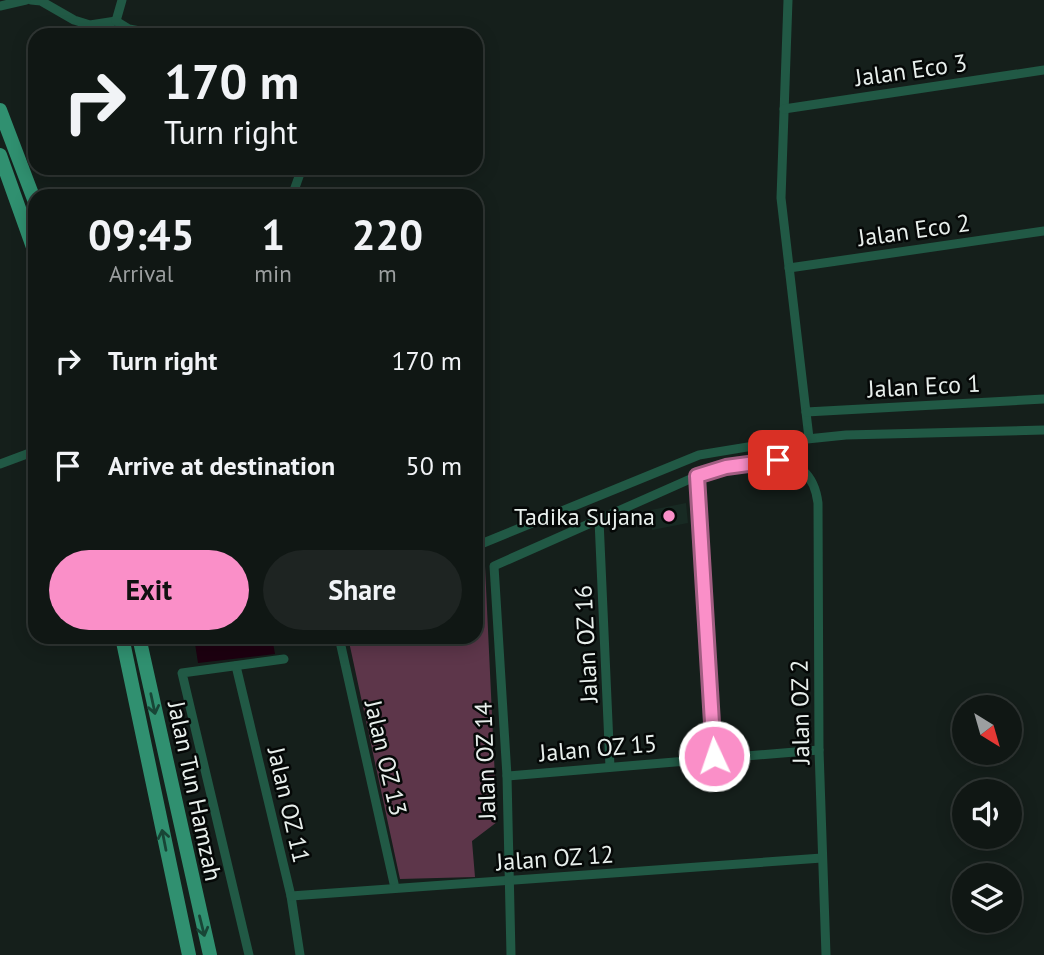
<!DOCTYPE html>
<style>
:root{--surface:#101714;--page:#1e2422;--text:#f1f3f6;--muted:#9c9fa0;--line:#303634;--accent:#fa8fc8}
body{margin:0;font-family:"PT Sans",sans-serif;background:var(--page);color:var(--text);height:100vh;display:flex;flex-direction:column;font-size:26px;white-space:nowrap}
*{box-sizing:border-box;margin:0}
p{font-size:23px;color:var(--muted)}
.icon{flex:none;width:38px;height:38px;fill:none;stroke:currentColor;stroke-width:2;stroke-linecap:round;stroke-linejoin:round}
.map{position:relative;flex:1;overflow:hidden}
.side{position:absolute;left:28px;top:189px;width:455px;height:455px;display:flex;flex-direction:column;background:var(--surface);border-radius:21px;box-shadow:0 4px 18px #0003,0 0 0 2px var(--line)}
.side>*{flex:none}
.guide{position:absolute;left:28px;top:28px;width:455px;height:147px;border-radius:21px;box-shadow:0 4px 18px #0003,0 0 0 2px var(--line);background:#101714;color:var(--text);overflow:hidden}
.needle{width:46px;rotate:143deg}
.buttons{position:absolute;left:952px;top:695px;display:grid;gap:14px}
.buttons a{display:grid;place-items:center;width:70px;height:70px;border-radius:50%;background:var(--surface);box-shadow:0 4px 18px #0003,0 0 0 2px var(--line);font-size:35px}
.pin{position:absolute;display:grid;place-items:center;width:60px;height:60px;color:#fff;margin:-30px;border-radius:14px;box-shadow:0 4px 10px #0006}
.me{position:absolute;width:77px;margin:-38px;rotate:357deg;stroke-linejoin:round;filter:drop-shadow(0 0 5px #0008)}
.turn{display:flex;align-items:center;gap:24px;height:147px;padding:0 21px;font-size:32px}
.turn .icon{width:91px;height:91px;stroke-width:2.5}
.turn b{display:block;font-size:49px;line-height:60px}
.eta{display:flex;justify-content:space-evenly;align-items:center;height:119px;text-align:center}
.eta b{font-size:42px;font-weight:600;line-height:49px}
.cta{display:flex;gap:14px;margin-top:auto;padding:14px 21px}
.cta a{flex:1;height:80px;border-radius:42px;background:var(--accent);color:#111;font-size:28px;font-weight:600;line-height:80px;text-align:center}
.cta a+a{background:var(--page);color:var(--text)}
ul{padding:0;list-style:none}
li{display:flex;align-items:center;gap:21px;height:105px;padding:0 21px}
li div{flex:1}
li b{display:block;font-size:26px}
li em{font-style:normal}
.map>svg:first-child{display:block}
.built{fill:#182a23}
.green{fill:#5d364a}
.water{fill:#1d0010}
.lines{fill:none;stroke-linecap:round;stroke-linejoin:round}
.minor{stroke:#215945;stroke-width:9}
.primary{stroke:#309070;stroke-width:14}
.oneway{stroke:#184536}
.route-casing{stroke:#a25d82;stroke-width:18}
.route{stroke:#fa8fc8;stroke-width:12}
.poi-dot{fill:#fa8fc8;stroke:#050807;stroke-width:2.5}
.labels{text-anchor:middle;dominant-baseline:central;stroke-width:5;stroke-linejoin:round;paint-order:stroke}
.street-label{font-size:24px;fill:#e8efec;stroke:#050807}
.poi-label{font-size:24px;fill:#e8efec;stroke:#050807;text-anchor:end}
</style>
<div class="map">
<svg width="1044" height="955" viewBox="0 0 1044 955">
<rect width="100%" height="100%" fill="#151f1b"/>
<polygon class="built" points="686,503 688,523 652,530 651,510"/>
<polygon class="green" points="485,566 497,822 472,841 475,877 400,879 348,637 476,637 476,568"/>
<polygon class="water" points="194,637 272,637 275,654 198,663"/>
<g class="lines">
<g class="minor">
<polyline points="31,0 41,1 74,20 90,25 116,21 129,29 161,35"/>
<polyline points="788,0 781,198 809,438"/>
<polyline points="0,6 26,0"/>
<polyline points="116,21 122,0"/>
<polyline points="784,109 1044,70"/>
<polyline points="292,196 302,168"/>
<polyline points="789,268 1044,231"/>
<polyline points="806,412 1044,399"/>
<polyline points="0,464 35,451"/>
<polyline points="697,476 714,756"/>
<polyline points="599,520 610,767"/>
<polyline points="476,546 699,455 778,442 846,435 1044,430"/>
<polyline points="339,637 395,888"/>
<polyline points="236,666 291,896 300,955"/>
<polyline points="507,776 819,750"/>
<polyline points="291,896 822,858"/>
<polyline points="249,955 182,673 284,659"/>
<path d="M511,955l-4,-179 -13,-210 203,-90c43,-15 113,-37 121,27l1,247 7,205"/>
</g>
<g class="primary">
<polyline points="0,110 35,202"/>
<polyline points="0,155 35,253"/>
<polyline points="122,637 189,955"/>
<polyline points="139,637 210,955"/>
</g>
</g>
<defs><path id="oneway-shaft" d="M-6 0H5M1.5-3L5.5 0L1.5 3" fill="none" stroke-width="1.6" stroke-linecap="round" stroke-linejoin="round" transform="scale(1.75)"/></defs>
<g class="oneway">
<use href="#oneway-shaft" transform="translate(153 704) rotate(78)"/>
<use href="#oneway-shaft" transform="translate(164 840) rotate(-101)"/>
<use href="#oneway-shaft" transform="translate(202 926) rotate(76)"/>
</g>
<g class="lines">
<defs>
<polyline id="route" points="714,756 697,476 726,467 778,460"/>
</defs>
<use href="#route" class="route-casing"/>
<use href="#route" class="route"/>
</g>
<circle class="poi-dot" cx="669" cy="516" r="7"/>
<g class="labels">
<g class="street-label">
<text transform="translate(911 70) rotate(-8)">Jalan Eco 3</text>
<text transform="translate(914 230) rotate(-8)">Jalan Eco 2</text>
<text transform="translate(924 386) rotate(-3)">Jalan Eco 1</text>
<text transform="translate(586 644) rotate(-93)">Jalan OZ 16</text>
<text transform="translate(800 712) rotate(-91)">Jalan OZ 2</text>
<text transform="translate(598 748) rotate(-5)">Jalan OZ 15</text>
<text transform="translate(386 758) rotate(77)">Jalan OZ 13</text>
<text transform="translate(485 761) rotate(-92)">Jalan OZ 14</text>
<text transform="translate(195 791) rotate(78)">Jalan Tun Hamzah</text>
<text transform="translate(289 805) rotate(77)">Jalan OZ 11</text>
<text transform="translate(555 858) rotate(-4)">Jalan OZ 12</text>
</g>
<g class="poi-label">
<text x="655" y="516">Tadika Sujana</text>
</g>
</g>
</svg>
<div class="buttons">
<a><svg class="needle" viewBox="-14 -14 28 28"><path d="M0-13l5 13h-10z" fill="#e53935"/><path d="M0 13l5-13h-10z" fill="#9c9fa0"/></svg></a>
<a><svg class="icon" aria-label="sound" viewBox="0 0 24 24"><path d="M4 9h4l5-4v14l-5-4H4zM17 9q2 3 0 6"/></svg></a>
<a><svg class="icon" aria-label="layers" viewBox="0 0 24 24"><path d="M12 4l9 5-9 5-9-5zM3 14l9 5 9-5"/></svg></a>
</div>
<div class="pin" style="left:778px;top:460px;background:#d93025"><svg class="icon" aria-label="arrive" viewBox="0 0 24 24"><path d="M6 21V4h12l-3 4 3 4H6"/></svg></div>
<svg class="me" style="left:714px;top:756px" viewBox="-20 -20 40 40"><circle r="17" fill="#fa8fc8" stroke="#fff" stroke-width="3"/><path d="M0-11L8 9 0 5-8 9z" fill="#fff"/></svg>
<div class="guide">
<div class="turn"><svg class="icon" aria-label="right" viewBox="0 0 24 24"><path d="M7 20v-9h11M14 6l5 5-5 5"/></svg><div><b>170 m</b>Turn right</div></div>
</div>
<section class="side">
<div class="eta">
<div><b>09:45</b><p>Arrival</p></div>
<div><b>1</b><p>min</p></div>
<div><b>220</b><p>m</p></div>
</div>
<ul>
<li><svg class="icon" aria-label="right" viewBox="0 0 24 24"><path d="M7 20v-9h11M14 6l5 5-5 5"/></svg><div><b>Turn right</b></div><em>170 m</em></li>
<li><svg class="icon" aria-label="arrive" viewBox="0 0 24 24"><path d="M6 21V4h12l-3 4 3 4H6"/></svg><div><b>Arrive at destination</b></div><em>50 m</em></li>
</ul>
<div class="cta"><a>Exit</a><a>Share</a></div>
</section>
</div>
